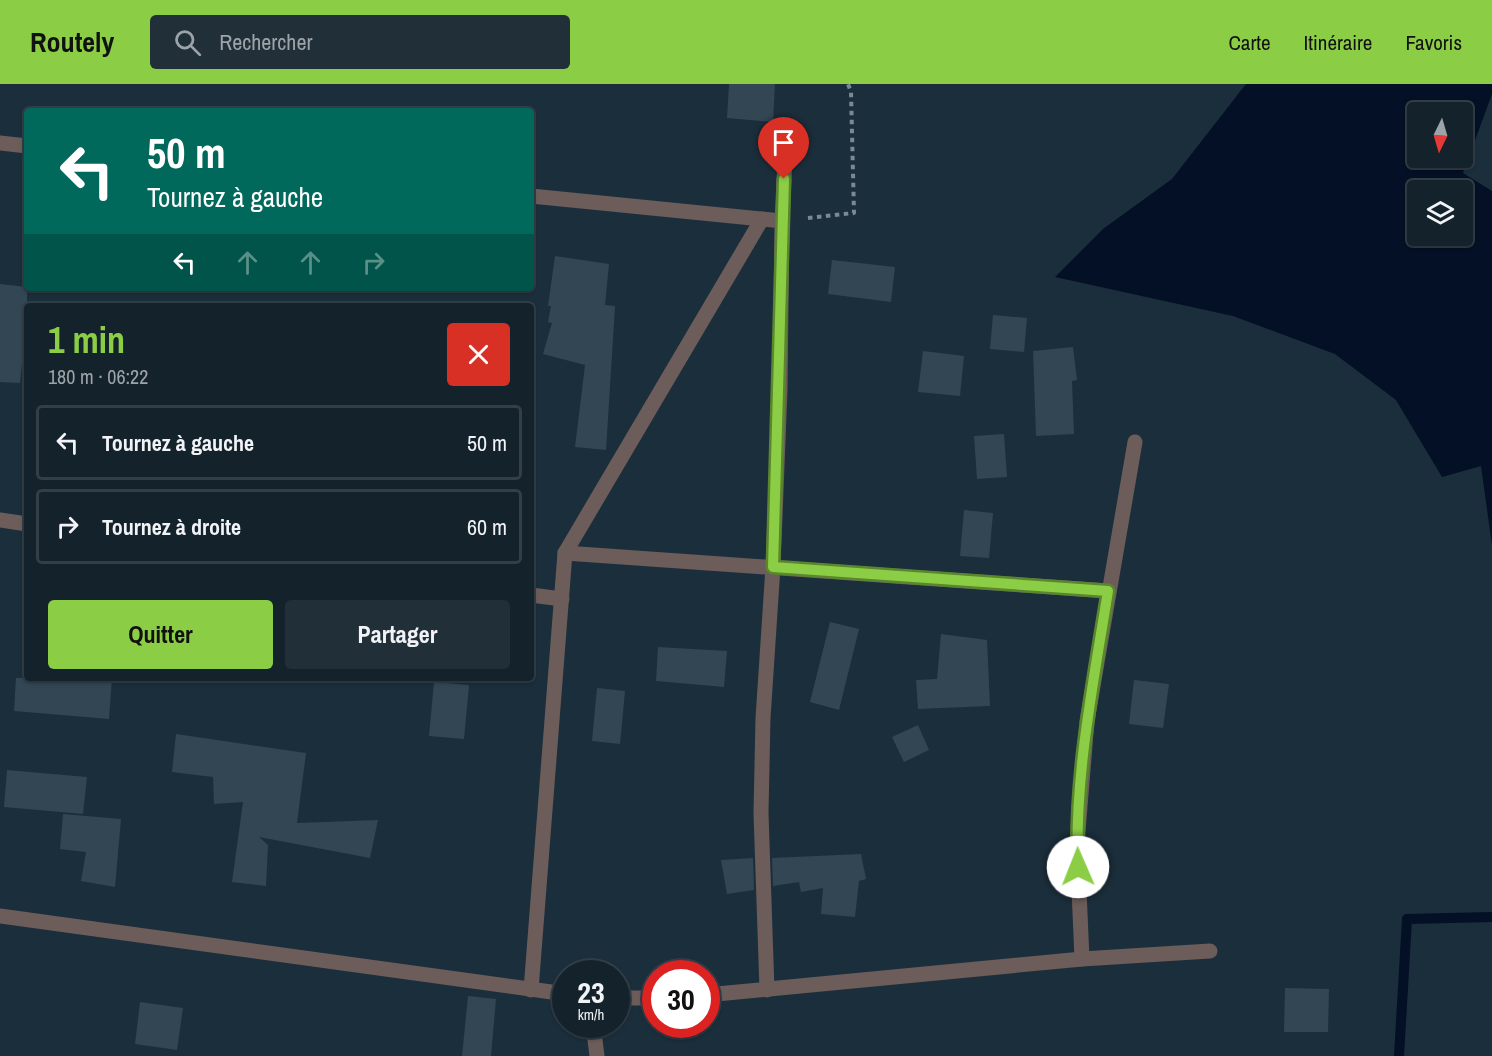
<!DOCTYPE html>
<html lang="fr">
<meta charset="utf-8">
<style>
:root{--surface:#14222c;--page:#212f38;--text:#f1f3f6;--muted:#9da4a9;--line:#333f48;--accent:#8bce46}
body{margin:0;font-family:"Archivo Narrow",sans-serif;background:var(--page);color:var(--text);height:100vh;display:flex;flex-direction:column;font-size:22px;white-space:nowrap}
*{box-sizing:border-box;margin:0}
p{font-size:20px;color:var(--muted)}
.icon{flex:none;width:33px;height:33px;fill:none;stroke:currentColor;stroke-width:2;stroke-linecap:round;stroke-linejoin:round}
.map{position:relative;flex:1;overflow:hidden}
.sheet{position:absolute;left:24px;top:219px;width:510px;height:378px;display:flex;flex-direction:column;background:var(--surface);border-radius:6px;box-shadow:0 2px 4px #0004,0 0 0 2px var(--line)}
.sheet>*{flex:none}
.hud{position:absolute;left:24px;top:24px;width:510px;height:183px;border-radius:6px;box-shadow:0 2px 4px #0004,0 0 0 2px var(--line);background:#00695c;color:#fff;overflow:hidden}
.needle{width:39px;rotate:185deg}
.fabs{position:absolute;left:1407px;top:18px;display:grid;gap:12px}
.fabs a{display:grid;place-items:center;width:66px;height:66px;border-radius:6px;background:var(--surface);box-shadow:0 2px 4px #0004,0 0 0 2px var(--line);font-size:30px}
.speed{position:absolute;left:552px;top:876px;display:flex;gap:12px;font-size:30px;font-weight:700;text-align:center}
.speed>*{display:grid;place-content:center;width:78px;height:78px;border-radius:50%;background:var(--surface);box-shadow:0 2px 4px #0004,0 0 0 2px var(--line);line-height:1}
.speed small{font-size:15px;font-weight:400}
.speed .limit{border:9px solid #d22;background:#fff;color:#111}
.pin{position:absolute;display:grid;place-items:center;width:51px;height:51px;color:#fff;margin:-62px -26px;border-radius:50% 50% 50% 0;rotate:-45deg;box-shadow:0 0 6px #0007}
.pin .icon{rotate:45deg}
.me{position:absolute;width:66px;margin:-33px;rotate:359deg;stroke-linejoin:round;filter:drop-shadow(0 0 4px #0008)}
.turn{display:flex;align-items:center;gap:21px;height:126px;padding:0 24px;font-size:27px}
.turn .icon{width:78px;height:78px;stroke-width:2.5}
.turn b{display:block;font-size:42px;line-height:51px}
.lanes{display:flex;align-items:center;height:57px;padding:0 24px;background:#0003;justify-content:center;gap:30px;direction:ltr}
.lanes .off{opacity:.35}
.round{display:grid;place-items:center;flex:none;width:63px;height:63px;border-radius:6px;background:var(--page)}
.head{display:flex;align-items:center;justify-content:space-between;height:102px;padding:0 24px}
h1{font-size:36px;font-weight:800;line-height:45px;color:var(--accent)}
.action{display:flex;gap:12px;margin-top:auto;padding:12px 24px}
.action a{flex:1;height:69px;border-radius:6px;background:var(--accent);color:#111;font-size:24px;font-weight:800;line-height:69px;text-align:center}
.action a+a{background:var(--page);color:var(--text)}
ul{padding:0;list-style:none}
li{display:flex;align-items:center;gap:18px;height:75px;margin:0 12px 9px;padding:0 12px;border:3px solid var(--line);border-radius:6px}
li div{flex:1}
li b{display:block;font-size:22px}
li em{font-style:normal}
header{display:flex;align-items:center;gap:36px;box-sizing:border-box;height:84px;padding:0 30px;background:var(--accent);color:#111}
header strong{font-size:28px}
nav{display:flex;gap:33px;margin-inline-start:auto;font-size:21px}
.search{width:420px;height:54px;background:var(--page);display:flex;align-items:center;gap:15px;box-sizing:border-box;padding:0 21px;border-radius:6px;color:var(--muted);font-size:22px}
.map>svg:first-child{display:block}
.water{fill:#031025;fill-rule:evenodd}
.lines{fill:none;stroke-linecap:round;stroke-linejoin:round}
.stream{stroke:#031025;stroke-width:10}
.building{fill:#324654}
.path{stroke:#7a8994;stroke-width:4;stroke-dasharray:4.5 4.5;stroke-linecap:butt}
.service{stroke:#6c5c5a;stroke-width:15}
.minor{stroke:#6c5c5a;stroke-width:15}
.route-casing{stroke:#5a862e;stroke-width:15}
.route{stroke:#8bce46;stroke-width:10}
</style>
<header>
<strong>Routely</strong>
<div class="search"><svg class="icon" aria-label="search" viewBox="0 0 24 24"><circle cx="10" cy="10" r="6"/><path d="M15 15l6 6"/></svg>Rechercher</div>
<nav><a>Carte</a><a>Itinéraire</a><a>Favoris</a></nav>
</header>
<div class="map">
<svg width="1492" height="972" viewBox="0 0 1492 972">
<rect width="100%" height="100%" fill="#1b2e3b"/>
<path class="water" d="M1246,0h246v10l-29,79 29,18v354l-11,-79 -39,11 -46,-77 -61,-46 -102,-38 -178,-39 48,-48 69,-50zM1418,28h44v46h-44zM1418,106h44v46h-44z"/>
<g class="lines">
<polyline class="stream" points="1399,972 1407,835 1492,833"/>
</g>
<g class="building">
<polygon points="729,0 775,0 773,38 727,34"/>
<polygon points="555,172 609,180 605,221 615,222 606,366 575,363 585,281 543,270 552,239 548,238 551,222 548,222"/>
<polygon points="832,176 895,183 891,218 828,210"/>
<polygon points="0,200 27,203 27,232 20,299 0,298"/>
<polygon points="993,231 1027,234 1024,268 990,265"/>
<polygon points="1073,263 1077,296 1072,297 1074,350 1036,352 1033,267"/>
<polygon points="923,267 964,272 960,312 918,308"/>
<polygon points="1004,350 1007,393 977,395 974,352"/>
<polygon points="964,426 993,429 989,474 960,472"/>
<polygon points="830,538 859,545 839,626 810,618"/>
<polygon points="941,550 987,556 990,622 918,625 916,596 937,595"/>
<polygon points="658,563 727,567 724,603 656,597"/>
<polygon points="16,594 112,594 109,635 14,627"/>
<polygon points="1134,596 1169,600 1163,644 1129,640"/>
<polygon points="434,598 469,601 464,655 429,652"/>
<polygon points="597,604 625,607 620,660 592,657"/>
<polygon points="918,641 929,666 904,678 892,653"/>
<polygon points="176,650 306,669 297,739 378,736 370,774 259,753 268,761 266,802 232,798 243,718 214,720 213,693 172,688"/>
<polygon points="7,686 87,693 83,730 4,723"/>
<polygon points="63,730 121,735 115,803 81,797 86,768 60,765"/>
<polygon points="861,770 866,795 859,797 855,833 821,830 823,804 801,808 799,798 773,802 772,774"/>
<polygon points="753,774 754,806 727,810 721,776"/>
<polygon points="1285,904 1329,905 1328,948 1284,948"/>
<polygon points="468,912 496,915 491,972 462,972"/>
<polygon points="140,918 183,924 177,966 135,960"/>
</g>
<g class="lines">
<polyline class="path" points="808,134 854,129 851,8 848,0"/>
<polyline class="service" points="782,137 785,75"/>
<g class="minor">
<polyline points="0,59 27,62"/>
<polyline points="531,112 782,137 780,306 773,483 763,634 761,729 767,906"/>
<polyline points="0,436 27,440"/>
<polyline points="565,469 1108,507"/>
<polyline points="531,511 562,515"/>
<polyline points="0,832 566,910"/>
<polyline points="1082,875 1077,760 1087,637 1135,358"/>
<polyline points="531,906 565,469 762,135"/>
<polyline points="706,911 1082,875 1210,867"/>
<polyline points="616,914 656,914"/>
<polyline points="593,940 597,972"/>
</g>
</g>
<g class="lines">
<defs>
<path id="route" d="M784,95l-11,388 335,24c-14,88 -34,187 -30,276"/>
</defs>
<use href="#route" class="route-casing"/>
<use href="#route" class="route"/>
</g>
</svg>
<div class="fabs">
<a><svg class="needle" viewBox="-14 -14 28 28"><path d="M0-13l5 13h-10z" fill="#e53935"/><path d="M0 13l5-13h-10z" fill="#9da4a9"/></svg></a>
<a><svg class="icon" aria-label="layers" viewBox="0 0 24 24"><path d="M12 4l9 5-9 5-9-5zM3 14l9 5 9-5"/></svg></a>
</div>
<div class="speed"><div>23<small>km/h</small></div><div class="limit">30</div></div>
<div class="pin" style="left:784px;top:95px;background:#d93025"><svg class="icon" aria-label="arrive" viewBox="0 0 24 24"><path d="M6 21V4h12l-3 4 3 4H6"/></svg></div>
<svg class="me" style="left:1078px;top:783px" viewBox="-20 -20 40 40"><circle r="19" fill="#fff"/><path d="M0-13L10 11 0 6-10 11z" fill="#8bce46"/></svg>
<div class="hud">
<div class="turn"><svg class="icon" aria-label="left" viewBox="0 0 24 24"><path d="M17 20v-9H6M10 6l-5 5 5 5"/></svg><div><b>50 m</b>Tournez à gauche</div></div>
<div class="lanes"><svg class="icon" aria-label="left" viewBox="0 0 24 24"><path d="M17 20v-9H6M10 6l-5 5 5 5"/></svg><svg class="icon off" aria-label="ahead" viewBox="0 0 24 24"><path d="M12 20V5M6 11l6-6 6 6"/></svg><svg class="icon off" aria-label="ahead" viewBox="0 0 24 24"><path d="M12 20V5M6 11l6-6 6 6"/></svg><svg class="icon off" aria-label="right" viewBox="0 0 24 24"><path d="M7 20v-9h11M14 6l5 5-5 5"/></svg></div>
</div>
<section class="sheet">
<div class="head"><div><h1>1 min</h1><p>180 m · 06:22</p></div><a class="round" style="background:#d93025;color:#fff"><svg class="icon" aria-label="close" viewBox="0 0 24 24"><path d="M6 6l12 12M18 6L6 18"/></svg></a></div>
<ul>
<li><svg class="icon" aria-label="left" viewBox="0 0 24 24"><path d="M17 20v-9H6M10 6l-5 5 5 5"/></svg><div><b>Tournez à gauche</b></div><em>50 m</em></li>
<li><svg class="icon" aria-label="right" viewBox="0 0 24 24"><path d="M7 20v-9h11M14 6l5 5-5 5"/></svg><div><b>Tournez à droite</b></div><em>60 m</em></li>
</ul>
<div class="action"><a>Quitter</a><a>Partager</a></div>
</section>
</div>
